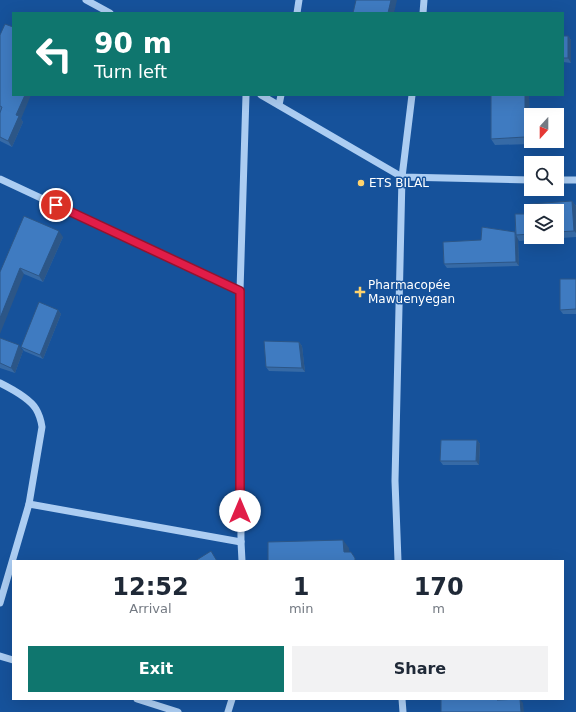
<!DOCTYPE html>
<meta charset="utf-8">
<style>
:root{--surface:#fff;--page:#f2f2f3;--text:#1f2937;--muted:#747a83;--accent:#0f766e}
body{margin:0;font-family:"DejaVu Sans",sans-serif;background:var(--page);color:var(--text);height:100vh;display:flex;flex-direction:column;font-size:15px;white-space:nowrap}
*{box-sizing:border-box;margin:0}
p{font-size:13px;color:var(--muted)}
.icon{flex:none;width:22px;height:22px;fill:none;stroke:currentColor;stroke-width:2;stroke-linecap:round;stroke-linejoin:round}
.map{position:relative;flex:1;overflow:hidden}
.side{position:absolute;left:12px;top:560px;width:552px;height:140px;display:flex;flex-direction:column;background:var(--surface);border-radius:0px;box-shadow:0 4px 16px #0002}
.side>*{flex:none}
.banner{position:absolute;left:12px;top:12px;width:552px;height:84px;border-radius:0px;box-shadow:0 4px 16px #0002;background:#0f766e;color:#fff;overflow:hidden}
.needle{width:26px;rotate:201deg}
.buttons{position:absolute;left:524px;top:108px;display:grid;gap:8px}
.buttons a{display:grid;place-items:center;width:40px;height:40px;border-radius:0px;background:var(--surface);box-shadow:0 4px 16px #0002;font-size:20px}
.pin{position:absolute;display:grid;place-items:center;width:34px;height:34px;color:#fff;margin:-17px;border:2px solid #fff;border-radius:50%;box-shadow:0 1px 4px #0007}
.me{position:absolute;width:44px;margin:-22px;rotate:0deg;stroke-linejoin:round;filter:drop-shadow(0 0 3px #0008)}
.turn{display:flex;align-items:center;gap:14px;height:84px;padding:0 16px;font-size:18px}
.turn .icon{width:52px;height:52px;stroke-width:2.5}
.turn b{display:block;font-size:28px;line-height:34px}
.eta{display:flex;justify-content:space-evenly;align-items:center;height:68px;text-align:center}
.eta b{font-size:24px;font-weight:700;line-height:28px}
.action{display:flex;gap:8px;margin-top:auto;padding:8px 16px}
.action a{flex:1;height:46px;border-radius:0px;background:var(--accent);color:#fff;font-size:16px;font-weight:700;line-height:46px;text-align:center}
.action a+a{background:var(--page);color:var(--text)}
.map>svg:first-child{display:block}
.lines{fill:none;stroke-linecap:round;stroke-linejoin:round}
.minor{stroke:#accdf2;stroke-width:7}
.wall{fill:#366aa6;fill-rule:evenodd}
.shaded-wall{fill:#2c5687}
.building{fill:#3f7bc1;stroke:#2c5687}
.route-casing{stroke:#92132f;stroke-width:10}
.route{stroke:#e11d48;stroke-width:7}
.poi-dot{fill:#ffd36d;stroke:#16529b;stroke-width:1.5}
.labels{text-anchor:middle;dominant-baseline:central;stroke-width:3;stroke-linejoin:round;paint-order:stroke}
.poi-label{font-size:12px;fill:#fff;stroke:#16529b;text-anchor:start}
</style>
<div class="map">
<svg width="576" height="712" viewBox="0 0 576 712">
<rect width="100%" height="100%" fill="#16529b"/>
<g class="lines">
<g class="minor">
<polyline points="86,0 110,13"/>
<polyline points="297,13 299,0"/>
<polyline points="423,13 424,0"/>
<polyline points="261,95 402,177 531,180"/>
<polyline points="279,105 281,95"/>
<polyline points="0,179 240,291"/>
<polyline points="557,180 576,180"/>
<path d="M0,383c10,5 30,16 36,26 3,5 5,11 6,18l-13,77 -29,99"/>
<polyline points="29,504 241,542"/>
<polyline points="242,561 241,542 240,291 246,95"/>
<polyline points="398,561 395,481 402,177 412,95"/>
<polyline points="0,656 13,660"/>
<polyline points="137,699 178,712"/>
<polyline points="402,699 403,712"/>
<polyline points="228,712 232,699"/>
</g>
</g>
<g class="wall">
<polygon points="0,35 21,119 23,122 12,147 0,141 0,113 1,111 0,110"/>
<polygon points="563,36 568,36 571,40 571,63 563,62"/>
<polygon points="529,95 530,144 495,145 491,139"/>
<path d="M572,201l4,5v31l-57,4 -1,-2 1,27 -72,2 -3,-4 -1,-22 38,-2 1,-13 33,5v-18h16l-1,-10zM531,211h26v26h-26z"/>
<polygon points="63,237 43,282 24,274 0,272"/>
<polygon points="576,279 576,314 563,314 560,310"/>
<polygon points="58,310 61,314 43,359 24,351 21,347"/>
<polygon points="0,338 23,351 15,373 0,368"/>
<polygon points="299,342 302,346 305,372 269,371 266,367"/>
<polygon points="477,440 480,444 479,465 443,465 440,461"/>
</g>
<g class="shaded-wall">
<polygon points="391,0 397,0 394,13 388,13"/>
<polygon points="568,36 571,40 571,63 568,58"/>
<polygon points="25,95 31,95 21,119 23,122 12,147 8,141 16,115"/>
<polygon points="525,95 529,95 530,144 525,137"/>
<polygon points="572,201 576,206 576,233 574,231"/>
<polygon points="59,231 63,237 43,282 39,276"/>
<polygon points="516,235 518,239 519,266 516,262"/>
<polygon points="20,268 24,274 0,334 0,318"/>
<polygon points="58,310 61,314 43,359 40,355"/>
<polygon points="299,342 302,346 305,372 302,368"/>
<polygon points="19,345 23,351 15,373 11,368"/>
<polygon points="477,440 480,444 479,465 476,461"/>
<polygon points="343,540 349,548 350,560 344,552"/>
<polygon points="520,699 523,703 524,712 521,712"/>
</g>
<g class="building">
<polygon points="356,0 391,0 388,13 353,13"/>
<polygon points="5,24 13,27 13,95 25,95 16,115 19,116 8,141 0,137 0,113 2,107 0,106 0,35"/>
<rect x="563" y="36" width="5" height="22"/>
<polygon points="491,95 525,95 525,137 491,139"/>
<polygon points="572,201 574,231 557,232 557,211 531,211 531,234 516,235 515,214 531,214 530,204"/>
<polygon points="24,216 59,231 39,276 20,268 0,318 0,272"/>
<polygon points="482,227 515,232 516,262 444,264 443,242 481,240"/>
<polygon points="560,279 576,279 576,309 560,310"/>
<polygon points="39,302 58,310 40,355 21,347"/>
<polygon points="0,338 19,345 11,368 0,363"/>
<polygon points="264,341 299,342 302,368 266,367"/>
<polygon points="441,440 477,440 476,461 440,461"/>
<polygon points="343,540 344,552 351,552 355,558 355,561 268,561 268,542"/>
<polygon points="211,551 217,561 195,561"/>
<polygon points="441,699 497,699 497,700 520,699 521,712 441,712"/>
</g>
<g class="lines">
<defs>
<polyline id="route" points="56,205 240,291 240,511"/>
</defs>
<use href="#route" class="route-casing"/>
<use href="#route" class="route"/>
</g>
<g class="poi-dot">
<circle cx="361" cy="183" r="4"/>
<path d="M358 286h4v4h4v4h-4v4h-4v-4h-4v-4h4z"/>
</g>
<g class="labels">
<g class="poi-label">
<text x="369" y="183">ETS BILAL</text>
<text x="368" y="285">Pharmacopée<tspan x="368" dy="14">Mawuenyegan</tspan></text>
</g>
</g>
</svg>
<div class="buttons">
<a><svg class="needle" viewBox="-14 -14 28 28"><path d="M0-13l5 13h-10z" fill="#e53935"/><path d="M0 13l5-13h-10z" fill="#747a83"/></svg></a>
<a><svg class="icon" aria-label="search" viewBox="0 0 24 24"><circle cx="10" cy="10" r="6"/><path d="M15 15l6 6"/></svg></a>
<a><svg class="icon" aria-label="layers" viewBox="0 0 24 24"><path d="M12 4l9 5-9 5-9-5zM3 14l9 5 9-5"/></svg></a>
</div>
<div class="pin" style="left:56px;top:205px;background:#d93025"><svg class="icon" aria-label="arrive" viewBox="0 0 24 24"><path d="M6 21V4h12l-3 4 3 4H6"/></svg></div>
<svg class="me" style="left:240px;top:511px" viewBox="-20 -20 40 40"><circle r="19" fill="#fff"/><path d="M0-13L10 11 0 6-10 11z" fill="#e11d48"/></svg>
<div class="banner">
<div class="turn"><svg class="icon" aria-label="left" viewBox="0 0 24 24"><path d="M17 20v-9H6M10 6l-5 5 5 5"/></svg><div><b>90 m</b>Turn left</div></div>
</div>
<section class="side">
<div class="eta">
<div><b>12:52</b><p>Arrival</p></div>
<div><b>1</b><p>min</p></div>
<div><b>170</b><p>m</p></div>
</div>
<div class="action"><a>Exit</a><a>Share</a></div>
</section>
</div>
